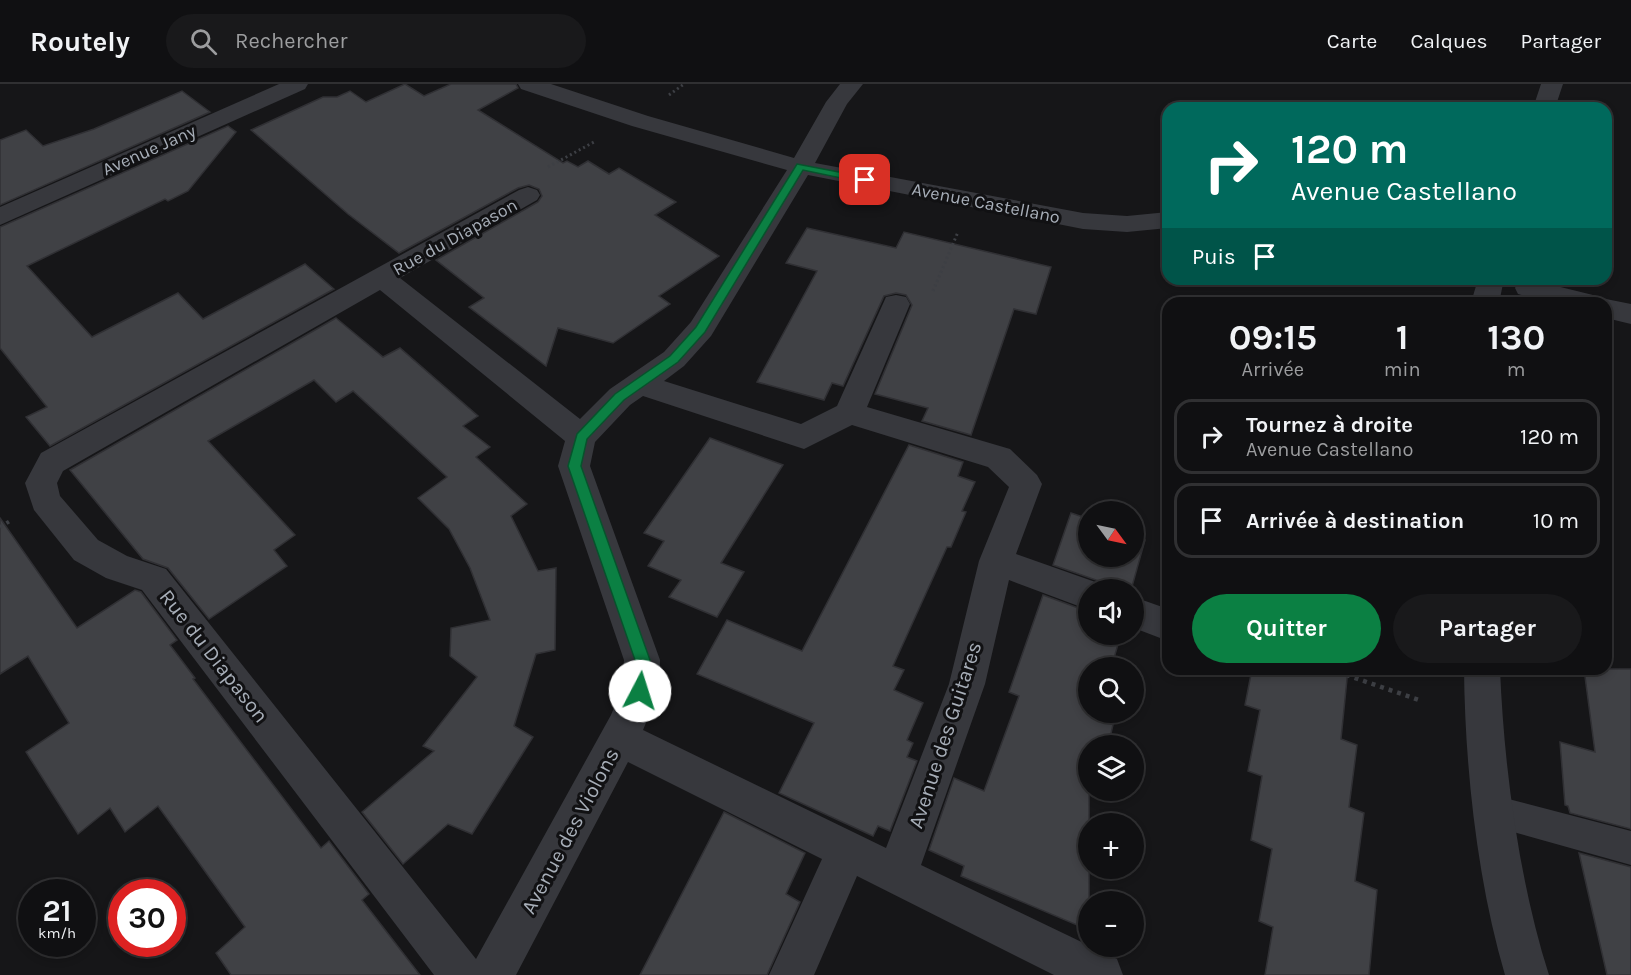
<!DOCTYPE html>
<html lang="fr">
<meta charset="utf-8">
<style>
:root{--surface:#101012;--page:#19191b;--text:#f1f3f6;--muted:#9c9d9f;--line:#303032;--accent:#0b8043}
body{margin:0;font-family:Karla,sans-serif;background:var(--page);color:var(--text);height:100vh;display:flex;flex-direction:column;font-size:22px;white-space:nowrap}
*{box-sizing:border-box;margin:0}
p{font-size:20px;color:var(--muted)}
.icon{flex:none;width:33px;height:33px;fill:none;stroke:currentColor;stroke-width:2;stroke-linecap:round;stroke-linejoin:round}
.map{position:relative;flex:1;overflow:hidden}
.details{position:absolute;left:1162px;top:213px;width:450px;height:378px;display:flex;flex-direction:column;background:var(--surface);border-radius:18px;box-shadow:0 3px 9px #0003,0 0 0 2px var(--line)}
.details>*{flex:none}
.top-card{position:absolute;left:1162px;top:18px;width:450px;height:183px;border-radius:18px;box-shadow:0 3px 9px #0003,0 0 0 2px var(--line);background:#00695c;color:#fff;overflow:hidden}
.needle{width:39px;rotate:123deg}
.controls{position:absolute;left:1078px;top:417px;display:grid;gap:12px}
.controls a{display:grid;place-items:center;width:66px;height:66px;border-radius:50%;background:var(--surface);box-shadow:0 3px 9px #0003,0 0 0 2px var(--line);font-size:30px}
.speed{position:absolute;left:18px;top:795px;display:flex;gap:12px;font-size:30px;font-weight:700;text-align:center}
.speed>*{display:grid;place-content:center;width:78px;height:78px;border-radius:50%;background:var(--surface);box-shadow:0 3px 9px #0003,0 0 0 2px var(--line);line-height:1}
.speed small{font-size:15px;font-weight:400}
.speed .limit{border:9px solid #d22;background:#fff;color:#111}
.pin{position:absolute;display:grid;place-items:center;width:51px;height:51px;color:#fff;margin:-26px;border-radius:12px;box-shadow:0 3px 9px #0006}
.me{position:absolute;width:66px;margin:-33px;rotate:5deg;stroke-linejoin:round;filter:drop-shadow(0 0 4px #0008)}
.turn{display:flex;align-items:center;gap:21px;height:126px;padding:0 30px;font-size:27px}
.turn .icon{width:78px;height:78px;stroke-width:2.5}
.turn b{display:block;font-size:42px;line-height:51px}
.then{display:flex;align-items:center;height:57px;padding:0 30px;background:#0003;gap:12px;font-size:22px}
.eta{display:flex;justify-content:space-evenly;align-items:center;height:102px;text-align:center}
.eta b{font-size:36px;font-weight:700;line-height:42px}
.button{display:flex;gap:12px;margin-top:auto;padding:12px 30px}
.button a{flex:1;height:69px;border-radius:36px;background:var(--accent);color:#fff;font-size:24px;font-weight:700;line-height:69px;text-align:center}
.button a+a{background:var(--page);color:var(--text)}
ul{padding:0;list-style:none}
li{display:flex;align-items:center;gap:18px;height:75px;margin:0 12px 9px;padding:0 18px;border:3px solid var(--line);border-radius:18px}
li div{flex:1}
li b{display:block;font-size:22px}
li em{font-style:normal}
header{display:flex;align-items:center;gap:36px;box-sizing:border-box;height:84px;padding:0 30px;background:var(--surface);border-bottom:2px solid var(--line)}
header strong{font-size:28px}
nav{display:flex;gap:33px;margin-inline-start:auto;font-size:21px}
.search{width:420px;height:54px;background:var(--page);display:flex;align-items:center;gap:15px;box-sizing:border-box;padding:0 21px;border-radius:33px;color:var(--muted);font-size:22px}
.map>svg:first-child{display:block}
.building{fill:#404145;stroke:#303034;stroke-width:1.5}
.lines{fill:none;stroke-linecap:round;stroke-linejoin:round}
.path-far2{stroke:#3d3f44;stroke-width:3;stroke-dasharray:2 3;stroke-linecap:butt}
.path-far1{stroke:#3d3f44;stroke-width:4;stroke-dasharray:3 4.5;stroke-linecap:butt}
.path{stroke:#3d3f44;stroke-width:4.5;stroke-dasharray:4 5;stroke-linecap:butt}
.lane{fill:#37383d;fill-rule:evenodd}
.street{fill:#37383d;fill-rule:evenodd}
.route{fill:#0b8043;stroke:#07532c;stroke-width:1.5}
.labels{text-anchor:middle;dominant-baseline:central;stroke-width:6;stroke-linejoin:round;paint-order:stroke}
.far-street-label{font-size:18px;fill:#a7aeb8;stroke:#111113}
.street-label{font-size:21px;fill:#a7aeb8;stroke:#111113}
</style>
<header>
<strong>Routely</strong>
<div class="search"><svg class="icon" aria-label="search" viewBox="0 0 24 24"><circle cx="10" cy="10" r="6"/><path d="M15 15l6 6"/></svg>Rechercher</div>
<nav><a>Carte</a><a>Calques</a><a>Partager</a></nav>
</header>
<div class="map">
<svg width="1631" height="891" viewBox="0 0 1631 891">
<rect width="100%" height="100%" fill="#161618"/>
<g class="building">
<polygon points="405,0 424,12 451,0 516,0 518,4 478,26 563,79 567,77 578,83 588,77 609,90 619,84 676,118 655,131 719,172 659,212 670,220 613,259 558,244 546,282 469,223 484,214 436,176 538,118 542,112 539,105 529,101 518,104 399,169 348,130 251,46 323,13 337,13 350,7 366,18"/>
<polygon points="182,7 210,28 0,121 0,56 26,46 43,62 94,45"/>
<polygon points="228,42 236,48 188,107 168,117 165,115 27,182 92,253 178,209 203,235 305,180 334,205 50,362 26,333 47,323 0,264 0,143"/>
<polygon points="807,144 896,164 904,148 1051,183 1036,230 1014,225 971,351 922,337 928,324 875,310 912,221 906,211 896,209 884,212 843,302 832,299 824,316 757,298 817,187 786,179"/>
<polygon points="336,234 383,273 400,264 478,332 463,342 490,363 476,373 527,420 511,432 538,487 556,484 555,566 536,570 514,642 533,653 472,750 448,740 403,780 362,728 434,667 423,662 477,593 450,572 451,544 490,536 470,484 449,445 418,414 447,393 353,307 336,318 314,296 208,357 295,451 274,466 287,482 209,535 168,484 143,475 70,386"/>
<polygon points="710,354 783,381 721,479 744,488 717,533 669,513 681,496 648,482 664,457 644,449"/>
<polygon points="909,361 963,378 958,392 975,398 962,427 966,428 951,463 947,463 893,582 904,586 894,606 923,619 907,656 913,659 907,673 917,677 890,747 878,742 873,752 779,709 814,639 697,590 727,536 802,567"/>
<polygon points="1071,429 1089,435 1089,472 1134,472 1134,452 1145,456 1131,506 1106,506 1102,498 1053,481"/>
<polygon points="0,434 77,544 135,506 141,508 177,556 170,561 195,594 193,595 321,764 329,757 369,810 362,816 420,891 231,891 216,869 245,843 158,722 125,748 110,724 78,750 26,668 69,639 28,572 0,590"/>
<polygon points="1043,511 1089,528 1089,550 1121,550 1114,574 1129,580 1128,584 1089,584 1089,628 1116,628 1108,662 1089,662 1089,839 1078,834 1077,841 961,792 964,782 929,766 954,694 984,707 1019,612 1009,608"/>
<polygon points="1252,585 1348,585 1341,655 1357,661 1349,723 1364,729 1355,797 1377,806 1369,891 1265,891 1273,843 1259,837 1272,765 1251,756 1262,692 1248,687 1260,626 1245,621"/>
<polygon points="1584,585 1631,585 1631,745 1570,729 1568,722 1565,721 1560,658 1595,668"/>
<polygon points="724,728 805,769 786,810 800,818 767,891 640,891"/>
<polygon points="1579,769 1631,783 1631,891 1607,891"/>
</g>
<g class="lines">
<g class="path-far2">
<polyline points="669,11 684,0"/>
<polyline points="548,83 594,58"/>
<polyline points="933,207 958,148"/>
</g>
<polyline class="path-far1" points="0,443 10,437"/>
<polyline class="path" points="1329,585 1422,617"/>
<polygon class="lane" points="1493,711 1631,747 1631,781 1481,739 1477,727 1481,715"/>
<g class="street">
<polygon points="279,0 308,0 305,5 0,141 0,123"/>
<path d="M518,0h33l97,32 146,42 32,-56 14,-18h23l-16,20 -32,59 268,50 44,3 41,-4v16l-41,4 -44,-3 -275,-54 -97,161 -27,30 -20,15 137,43 36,-18 49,-109 10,-2 10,2 4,7 -43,103 143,42 27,26 5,9 -26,70 85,30 3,6h-15v20l-80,-30 -24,104 -64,181 196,94 6,16h-69l-197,-99 -43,99h-45l53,-116 -194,-97 -112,213h-82l-292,-385 -36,-12 -32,-18 -40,-50 -9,-27 16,-30 478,-263 9,-3 9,3 3,5 -3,5 -137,78 180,141 30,-30 54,-37 27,-30 96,-152 -155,-44 -111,-37zM380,206l185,151 -7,25 66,194 -3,31 -10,24 -135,244 -310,-390 -39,-13 -29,-16 -38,-44 -3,-13 6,-12zM643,312l161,53 48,-24 136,42 21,20 -30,74 -30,123 -63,164 -243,-118 16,-39 1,-31 -70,-194 5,-24 35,-37z"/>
<polygon points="1541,0 1563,0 1555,24 1533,24"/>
<polygon points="1478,195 1504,195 1499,219 1471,219"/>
<polygon points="1528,195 1597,212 1599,217 1606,215 1631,220 1631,240 1606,234 1606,219 1551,219 1518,210 1515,204 1518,198"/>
<polygon points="1134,513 1168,525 1168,557 1134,544"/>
<path d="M1464,585h36c4,99 19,212 49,306h-44c-28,-95 -40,-208 -41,-306z"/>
</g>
</g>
<polygon class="route" points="797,80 865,93 870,96 865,99 803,86 705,248 678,278 624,316 587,355 581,382 650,576 645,612 640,614 634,612 632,607 635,576 568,382 577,350 615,310 670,272 696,243"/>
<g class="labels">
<g class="far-street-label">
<text transform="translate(149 66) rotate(-24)">Avenue Jany</text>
<text transform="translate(986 119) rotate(11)">Avenue Castellano</text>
<text transform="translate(455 153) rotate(-29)">Rue du Diapason</text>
</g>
<g class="street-label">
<text transform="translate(214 572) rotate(52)">Rue du Diapason</text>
<text transform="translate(945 651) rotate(-72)">Avenue des Guitares</text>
<text transform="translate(570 747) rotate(-62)">Avenue des Violons</text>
</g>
</g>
</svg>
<div class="controls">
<a><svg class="needle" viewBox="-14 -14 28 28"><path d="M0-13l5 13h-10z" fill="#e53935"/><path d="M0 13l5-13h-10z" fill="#9c9d9f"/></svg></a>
<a><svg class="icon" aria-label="sound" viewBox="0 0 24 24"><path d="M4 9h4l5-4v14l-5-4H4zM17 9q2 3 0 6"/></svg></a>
<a><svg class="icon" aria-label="search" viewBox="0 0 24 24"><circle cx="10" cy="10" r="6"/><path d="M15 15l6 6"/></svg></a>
<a><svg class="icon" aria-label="layers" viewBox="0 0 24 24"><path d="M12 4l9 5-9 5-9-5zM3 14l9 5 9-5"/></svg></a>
<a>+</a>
<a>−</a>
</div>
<div class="speed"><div>21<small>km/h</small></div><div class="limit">30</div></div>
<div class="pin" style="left:865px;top:96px;background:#d93025"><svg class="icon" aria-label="arrive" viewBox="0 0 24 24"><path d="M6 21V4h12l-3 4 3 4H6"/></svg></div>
<svg class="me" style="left:640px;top:607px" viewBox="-20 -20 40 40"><circle r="19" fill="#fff"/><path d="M0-13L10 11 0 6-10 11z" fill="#0b8043"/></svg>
<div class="top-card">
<div class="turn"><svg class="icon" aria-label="right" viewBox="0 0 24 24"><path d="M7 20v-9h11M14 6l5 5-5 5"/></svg><div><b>120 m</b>Avenue Castellano</div></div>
<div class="then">Puis<svg class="icon" aria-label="arrive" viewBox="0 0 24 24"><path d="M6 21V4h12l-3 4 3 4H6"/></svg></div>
</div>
<section class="details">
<div class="eta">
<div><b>09:15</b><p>Arrivée</p></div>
<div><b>1</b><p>min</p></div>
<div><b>130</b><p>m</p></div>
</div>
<ul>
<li><svg class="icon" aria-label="right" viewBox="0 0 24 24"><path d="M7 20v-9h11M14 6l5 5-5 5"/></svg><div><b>Tournez à droite</b><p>Avenue Castellano</p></div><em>120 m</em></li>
<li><svg class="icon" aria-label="arrive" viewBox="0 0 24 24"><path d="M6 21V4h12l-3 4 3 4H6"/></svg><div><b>Arrivée à destination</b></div><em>10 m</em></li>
</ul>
<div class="button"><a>Quitter</a><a>Partager</a></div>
</section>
</div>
